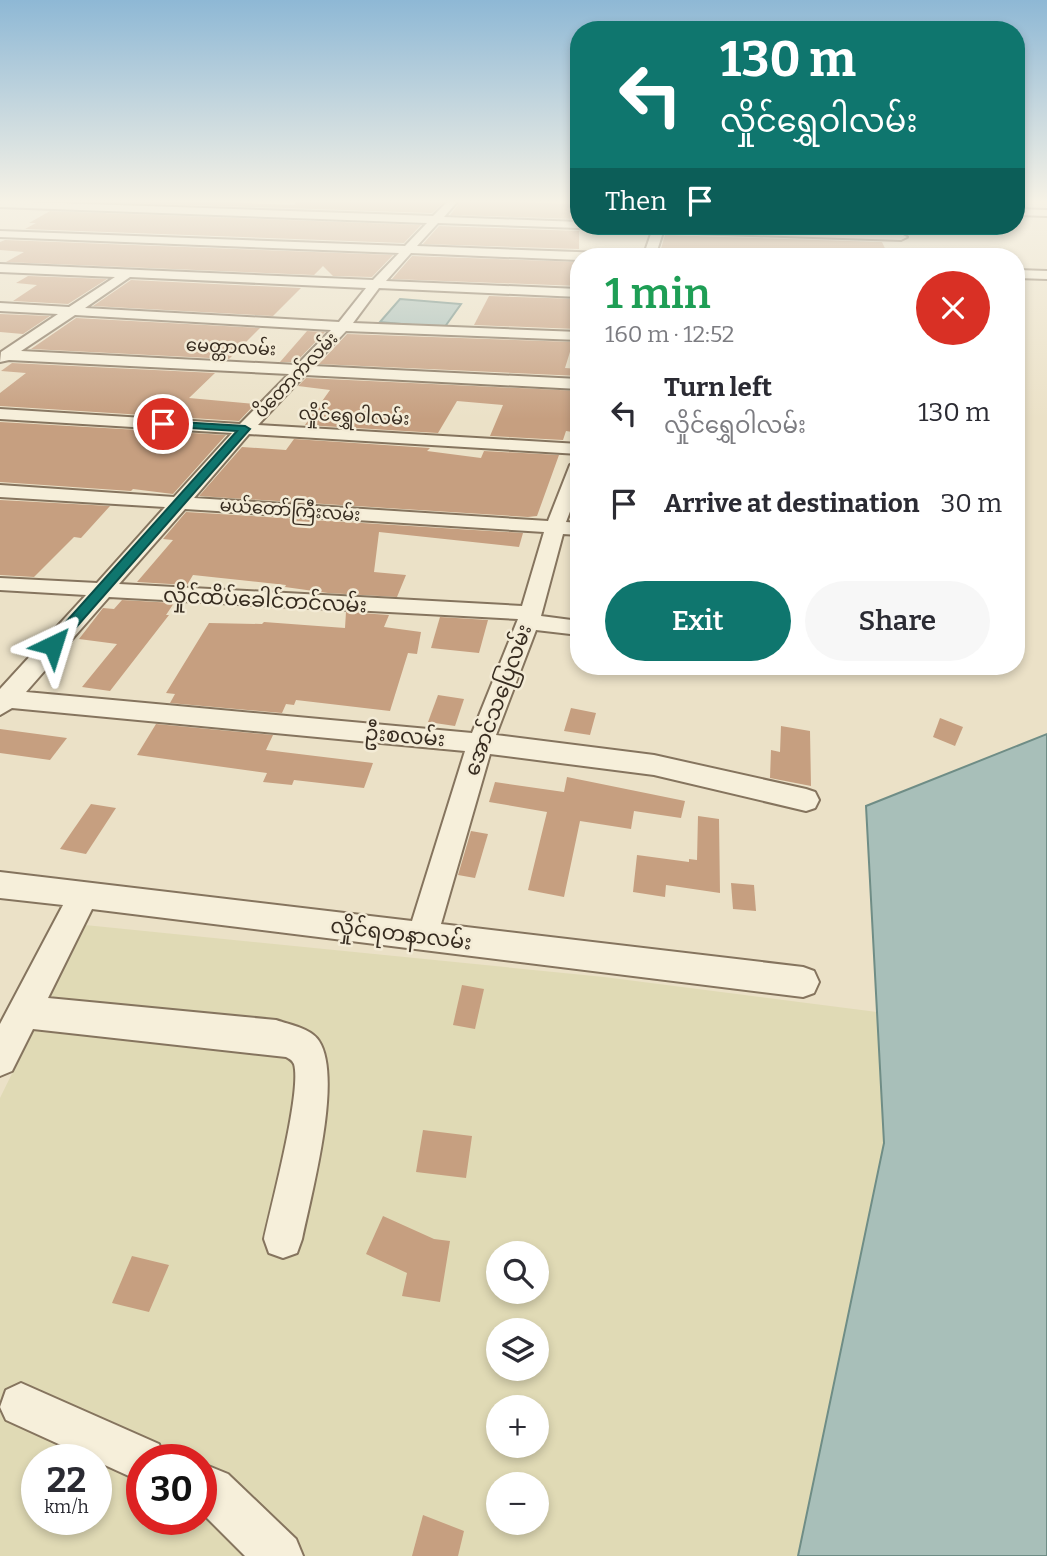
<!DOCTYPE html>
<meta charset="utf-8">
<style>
:root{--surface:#fff;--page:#f7f7f7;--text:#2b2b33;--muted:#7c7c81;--accent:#0f766e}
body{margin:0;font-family:Bitter,"Noto Sans Myanmar",serif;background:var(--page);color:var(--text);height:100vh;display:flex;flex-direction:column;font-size:26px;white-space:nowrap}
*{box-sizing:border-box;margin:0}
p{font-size:23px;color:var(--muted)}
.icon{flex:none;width:38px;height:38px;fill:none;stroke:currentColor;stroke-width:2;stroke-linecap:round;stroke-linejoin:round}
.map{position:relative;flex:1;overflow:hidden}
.details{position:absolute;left:570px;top:248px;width:455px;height:427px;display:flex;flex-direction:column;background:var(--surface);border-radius:28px;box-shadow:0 4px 10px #0003}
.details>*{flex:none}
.hud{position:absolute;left:570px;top:21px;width:455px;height:214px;border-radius:28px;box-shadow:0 4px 10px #0003;background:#0f766e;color:#fff;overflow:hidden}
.buttons{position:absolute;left:486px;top:1241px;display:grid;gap:14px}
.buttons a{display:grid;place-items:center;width:63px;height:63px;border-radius:50%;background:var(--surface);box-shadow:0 4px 10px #0003;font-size:35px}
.speed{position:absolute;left:21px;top:1444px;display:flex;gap:14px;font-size:35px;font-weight:700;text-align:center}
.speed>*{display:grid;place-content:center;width:91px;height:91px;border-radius:50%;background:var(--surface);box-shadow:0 4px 10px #0003;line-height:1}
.speed small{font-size:18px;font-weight:400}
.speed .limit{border:10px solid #d22;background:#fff;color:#111}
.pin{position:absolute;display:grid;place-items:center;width:60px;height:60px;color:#fff;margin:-30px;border:4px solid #fff;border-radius:50%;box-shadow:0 2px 7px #0007}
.me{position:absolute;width:77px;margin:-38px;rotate:41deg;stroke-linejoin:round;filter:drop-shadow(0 0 5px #0008)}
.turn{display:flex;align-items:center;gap:24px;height:147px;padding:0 35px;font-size:32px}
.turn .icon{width:91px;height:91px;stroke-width:2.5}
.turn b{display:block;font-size:49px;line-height:60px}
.then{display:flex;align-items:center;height:66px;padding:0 35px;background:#0003;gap:14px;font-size:26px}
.round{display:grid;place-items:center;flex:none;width:74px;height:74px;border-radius:37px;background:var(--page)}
.head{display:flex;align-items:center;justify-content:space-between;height:119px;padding:0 35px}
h1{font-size:42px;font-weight:600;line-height:52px;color:#1e9e55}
.action{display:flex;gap:14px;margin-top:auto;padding:14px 35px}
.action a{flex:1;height:80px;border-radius:42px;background:var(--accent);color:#fff;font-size:28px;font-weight:600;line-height:80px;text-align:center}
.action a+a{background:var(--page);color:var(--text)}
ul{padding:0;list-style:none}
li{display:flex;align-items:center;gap:21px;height:91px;padding:0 35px}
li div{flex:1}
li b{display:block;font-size:26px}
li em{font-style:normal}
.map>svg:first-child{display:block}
.farmland{fill:#e0dab5;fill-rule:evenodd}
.water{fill:#a8bfb9;stroke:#6f8d86;stroke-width:2}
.building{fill:#c69f80}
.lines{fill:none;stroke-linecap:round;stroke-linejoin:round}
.minor-casing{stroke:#85745e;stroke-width:4}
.minor{fill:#f6efda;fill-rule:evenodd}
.route{fill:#0f766e;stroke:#0a4d48;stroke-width:2}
.labels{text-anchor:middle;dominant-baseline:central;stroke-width:5;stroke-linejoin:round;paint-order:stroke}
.far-street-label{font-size:18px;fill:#372c20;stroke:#f3ebd6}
.street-label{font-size:21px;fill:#372c20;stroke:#f3ebd6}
</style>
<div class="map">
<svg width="1047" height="1556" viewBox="0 0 1047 1556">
<rect width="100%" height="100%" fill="#ebe1c7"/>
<path class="farmland" d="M85,925l519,52 273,35 7,131 -86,413h-798v-458zM499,1253h38v39h-38zM499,1330h38v38h-38zM499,1407h38v39h-38zM37,1460h59v59h-59zM142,1460h59v59h-59zM499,1484h38v38h-38z"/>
<g class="water">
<polygon points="400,299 461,304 444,328 380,322"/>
<polygon points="1047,734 1047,1556 798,1556 884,1143 866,806"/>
</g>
<g class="building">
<polygon points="70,201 188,201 295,205 295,201 445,201 432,213"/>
<polygon points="461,201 579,204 579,219 450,215"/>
<polygon points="50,211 421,225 404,243 25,229 36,223 29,223"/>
<polygon points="439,226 579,231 579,249 423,244"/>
<polygon points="746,226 875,226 877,230"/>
<polygon points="665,235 882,242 889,257 750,257 660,252"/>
<polygon points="5,240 393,255 372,277 333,276 323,266 314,275 6,262 24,252 0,250 0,242"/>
<polygon points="412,256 579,262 579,286 392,279"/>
<polygon points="28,276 107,279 68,304 13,301 37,285 16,283"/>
<polygon points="131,280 301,288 273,316 93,306"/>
<polygon points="489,296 579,299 577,329 474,325"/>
<polygon points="0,314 50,316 23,334 0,332"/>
<polygon points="76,318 260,328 229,359 31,349"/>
<polygon points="307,331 325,332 296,362 280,362"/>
<polygon points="347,334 573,342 565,368 579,369 579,376 319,364"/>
<polygon points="12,363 215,373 189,398 255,404 239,421 0,406 0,393 26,373 1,371"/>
<polygon points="306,378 579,391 579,433 566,431 563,440 490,436 503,405 457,401 438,433 305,425 330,390 298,386"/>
<polygon points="0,422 226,435 173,494 133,489 131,491 0,482"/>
<polygon points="294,439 430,448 427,451 481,458 484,451 559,455 537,516 528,517 199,496 242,447 286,450"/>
<polygon points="0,500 110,506 81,538 74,537 34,577 0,575"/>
<polygon points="186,512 523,533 519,547 379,532 374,572 406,575 397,597 328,593 285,587 286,585 193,575 187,585 137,582 173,540 163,539"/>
<polygon points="122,600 174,603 166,615 169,615 110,691 82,687 117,644 79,639 103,608 114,609"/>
<polygon points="346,612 389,615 384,627 421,632 417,654 408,653 390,711 296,700 294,705 286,704 282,713 170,703 175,694 166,693 209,623 262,624 264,622 345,628"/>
<polygon points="440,617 488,620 479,653 431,648"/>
<polygon points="438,695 464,699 455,726 428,722"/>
<polygon points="571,708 596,713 590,735 564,731"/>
<polygon points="940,718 963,727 955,746 933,737"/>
<polygon points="156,724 273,735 266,750 373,763 364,788 294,780 292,785 263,782 267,773 137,755"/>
<polygon points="781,726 810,731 811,786 770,778 771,750 780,752"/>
<polygon points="0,729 67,738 50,760 0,753"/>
<polygon points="567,777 685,801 681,818 634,811 631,829 580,821 564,897 528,890 547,812 489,802 495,782 564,792"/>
<polygon points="91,804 116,808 86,854 60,849"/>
<polygon points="698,816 719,819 720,893 666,885 665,897 633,892 637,855 689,862 689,859 697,860"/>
<polygon points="471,831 488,834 475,878 458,875"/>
<polygon points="731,883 754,885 756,911 733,909"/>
<polygon points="462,985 484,989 475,1029 453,1025"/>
<polygon points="423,1130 472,1136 466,1178 416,1172"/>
<polygon points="383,1216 434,1239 450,1241 440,1302 402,1296 407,1273 366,1254"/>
<polygon points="132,1256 169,1265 149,1312 112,1303"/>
<polygon points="423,1515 464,1531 458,1556 412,1556"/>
</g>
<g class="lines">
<defs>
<g id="minor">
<path d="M0,201l433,15 15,-15h10l-14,16 135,5v4h5l-5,2 -141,-5 -21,23 187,7 6,4h-31v3l-168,-7 -25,28 193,8v8l-200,-9 -26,35 226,9v8l-233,-9 -33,35 266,13v10l-274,-14 -47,50 321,19v10l-330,-20 -55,64 354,23 22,-56 9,-5v28l-13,34 13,1v12l-16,-1 -22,82 38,5v14l-43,-5 -40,105 158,20 152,34 9,3 4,8 -4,8 -9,3 -152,-36 -164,-21 -49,170 362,43 11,4 5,11 -5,11 -11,4 -711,-88 -44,89 228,22c14,5 35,8 43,21 24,37 -8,154 -17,198l-5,14 -14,5 -14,-5 -5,-14c7,-33 38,-148 30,-175 -2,-4 -4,-5 -8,-7l-253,-28 -21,42 -12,5v-52l63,-119 -63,-7v-26l412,49 53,-170 -453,-43 -12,7v-26l86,-94 -86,-5v-12l97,5 68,-76 -165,-10v-12l174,12 58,-64 -232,-14v-10l240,15 49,-50 -280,-14 -9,2 1,-10 57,-38 -58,-3v-8l69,4 46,-30 -115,-5v-8l373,16 26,-27 -399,-16v-6l405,15 22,-23 -427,-16zM130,277l236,11 -27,34 -254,-14zM75,315l256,15 -34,35 -276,-14zM185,509l359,23 -22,74 -403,-22zM109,597l409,22 -46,114 -446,-41z"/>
<polygon points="1017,209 1047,210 1047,216 1017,215"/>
<polygon points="589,226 681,226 901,234 907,237 901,240 663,232 655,257 643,257 652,231 595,229"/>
<polygon points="1017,270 1047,271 1047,279 1017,278"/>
<polygon points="21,1383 159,1444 165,1460 142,1460 142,1482 6,1420 0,1407 6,1390"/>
<polygon points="201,1463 228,1474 296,1539 303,1556 245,1556 201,1512"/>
</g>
</defs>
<use href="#minor" class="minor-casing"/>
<use href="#minor" class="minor"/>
</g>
<linearGradient id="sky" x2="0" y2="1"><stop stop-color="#8eb8d5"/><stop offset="0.48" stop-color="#f6f2e6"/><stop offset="1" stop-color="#f6f2e6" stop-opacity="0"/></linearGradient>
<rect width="1047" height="419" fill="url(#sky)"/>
<polygon class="route" points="163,421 245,426 250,429 58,648 48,648 48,642 237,431 160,426 158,424"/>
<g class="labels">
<g class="far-street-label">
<text transform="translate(231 347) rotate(3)">မေတ္တာလမ်း</text>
<text transform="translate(296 375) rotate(-46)">ပိတောက်လမ်း</text>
<text transform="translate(354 416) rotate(3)">လှိုင်ရွှေဝါလမ်း</text>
<text transform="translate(290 510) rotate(4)">မယ်တော်ကြီးလမ်း</text>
</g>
<g class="street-label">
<text transform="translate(265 600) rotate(3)">လှိုင်ထိပ်ခေါင်တင်လမ်း</text>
<text transform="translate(498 700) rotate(-70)">အောင်သပြေလမ်း</text>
<text transform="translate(405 736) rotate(5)">ဦးစလမ်း</text>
<text transform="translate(401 934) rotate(7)">လှိုင်ရတနာလမ်း</text>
</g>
</g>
</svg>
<div class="buttons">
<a><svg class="icon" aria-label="search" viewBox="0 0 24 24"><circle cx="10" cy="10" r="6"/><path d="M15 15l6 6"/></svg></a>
<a><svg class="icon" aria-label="layers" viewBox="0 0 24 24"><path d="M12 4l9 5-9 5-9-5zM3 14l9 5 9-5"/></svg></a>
<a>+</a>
<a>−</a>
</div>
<div class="speed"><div>22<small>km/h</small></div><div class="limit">30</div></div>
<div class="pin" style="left:163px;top:424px;background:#d93025"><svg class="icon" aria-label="arrive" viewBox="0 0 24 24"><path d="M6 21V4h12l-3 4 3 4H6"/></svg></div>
<svg class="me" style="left:53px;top:645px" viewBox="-20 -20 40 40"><path d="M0-17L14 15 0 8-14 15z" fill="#0f766e" stroke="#fff" stroke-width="4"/></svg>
<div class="hud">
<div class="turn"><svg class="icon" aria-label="left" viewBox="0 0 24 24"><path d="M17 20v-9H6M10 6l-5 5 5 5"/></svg><div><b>130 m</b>လှိုင်ရွှေဝါလမ်း</div></div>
<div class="then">Then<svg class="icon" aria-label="arrive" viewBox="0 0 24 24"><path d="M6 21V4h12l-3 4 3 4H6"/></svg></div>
</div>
<section class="details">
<div class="head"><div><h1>1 min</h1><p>160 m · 12:52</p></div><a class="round" style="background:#d93025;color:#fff"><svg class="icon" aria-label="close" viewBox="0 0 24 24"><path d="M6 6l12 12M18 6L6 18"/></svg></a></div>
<ul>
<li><svg class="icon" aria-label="left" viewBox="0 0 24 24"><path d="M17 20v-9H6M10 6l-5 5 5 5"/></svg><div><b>Turn left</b><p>လှိုင်ရွှေဝါလမ်း</p></div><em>130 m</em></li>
<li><svg class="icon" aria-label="arrive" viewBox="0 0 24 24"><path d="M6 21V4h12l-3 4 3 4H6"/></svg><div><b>Arrive at destination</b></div><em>30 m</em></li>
</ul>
<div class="action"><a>Exit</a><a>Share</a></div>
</section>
</div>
